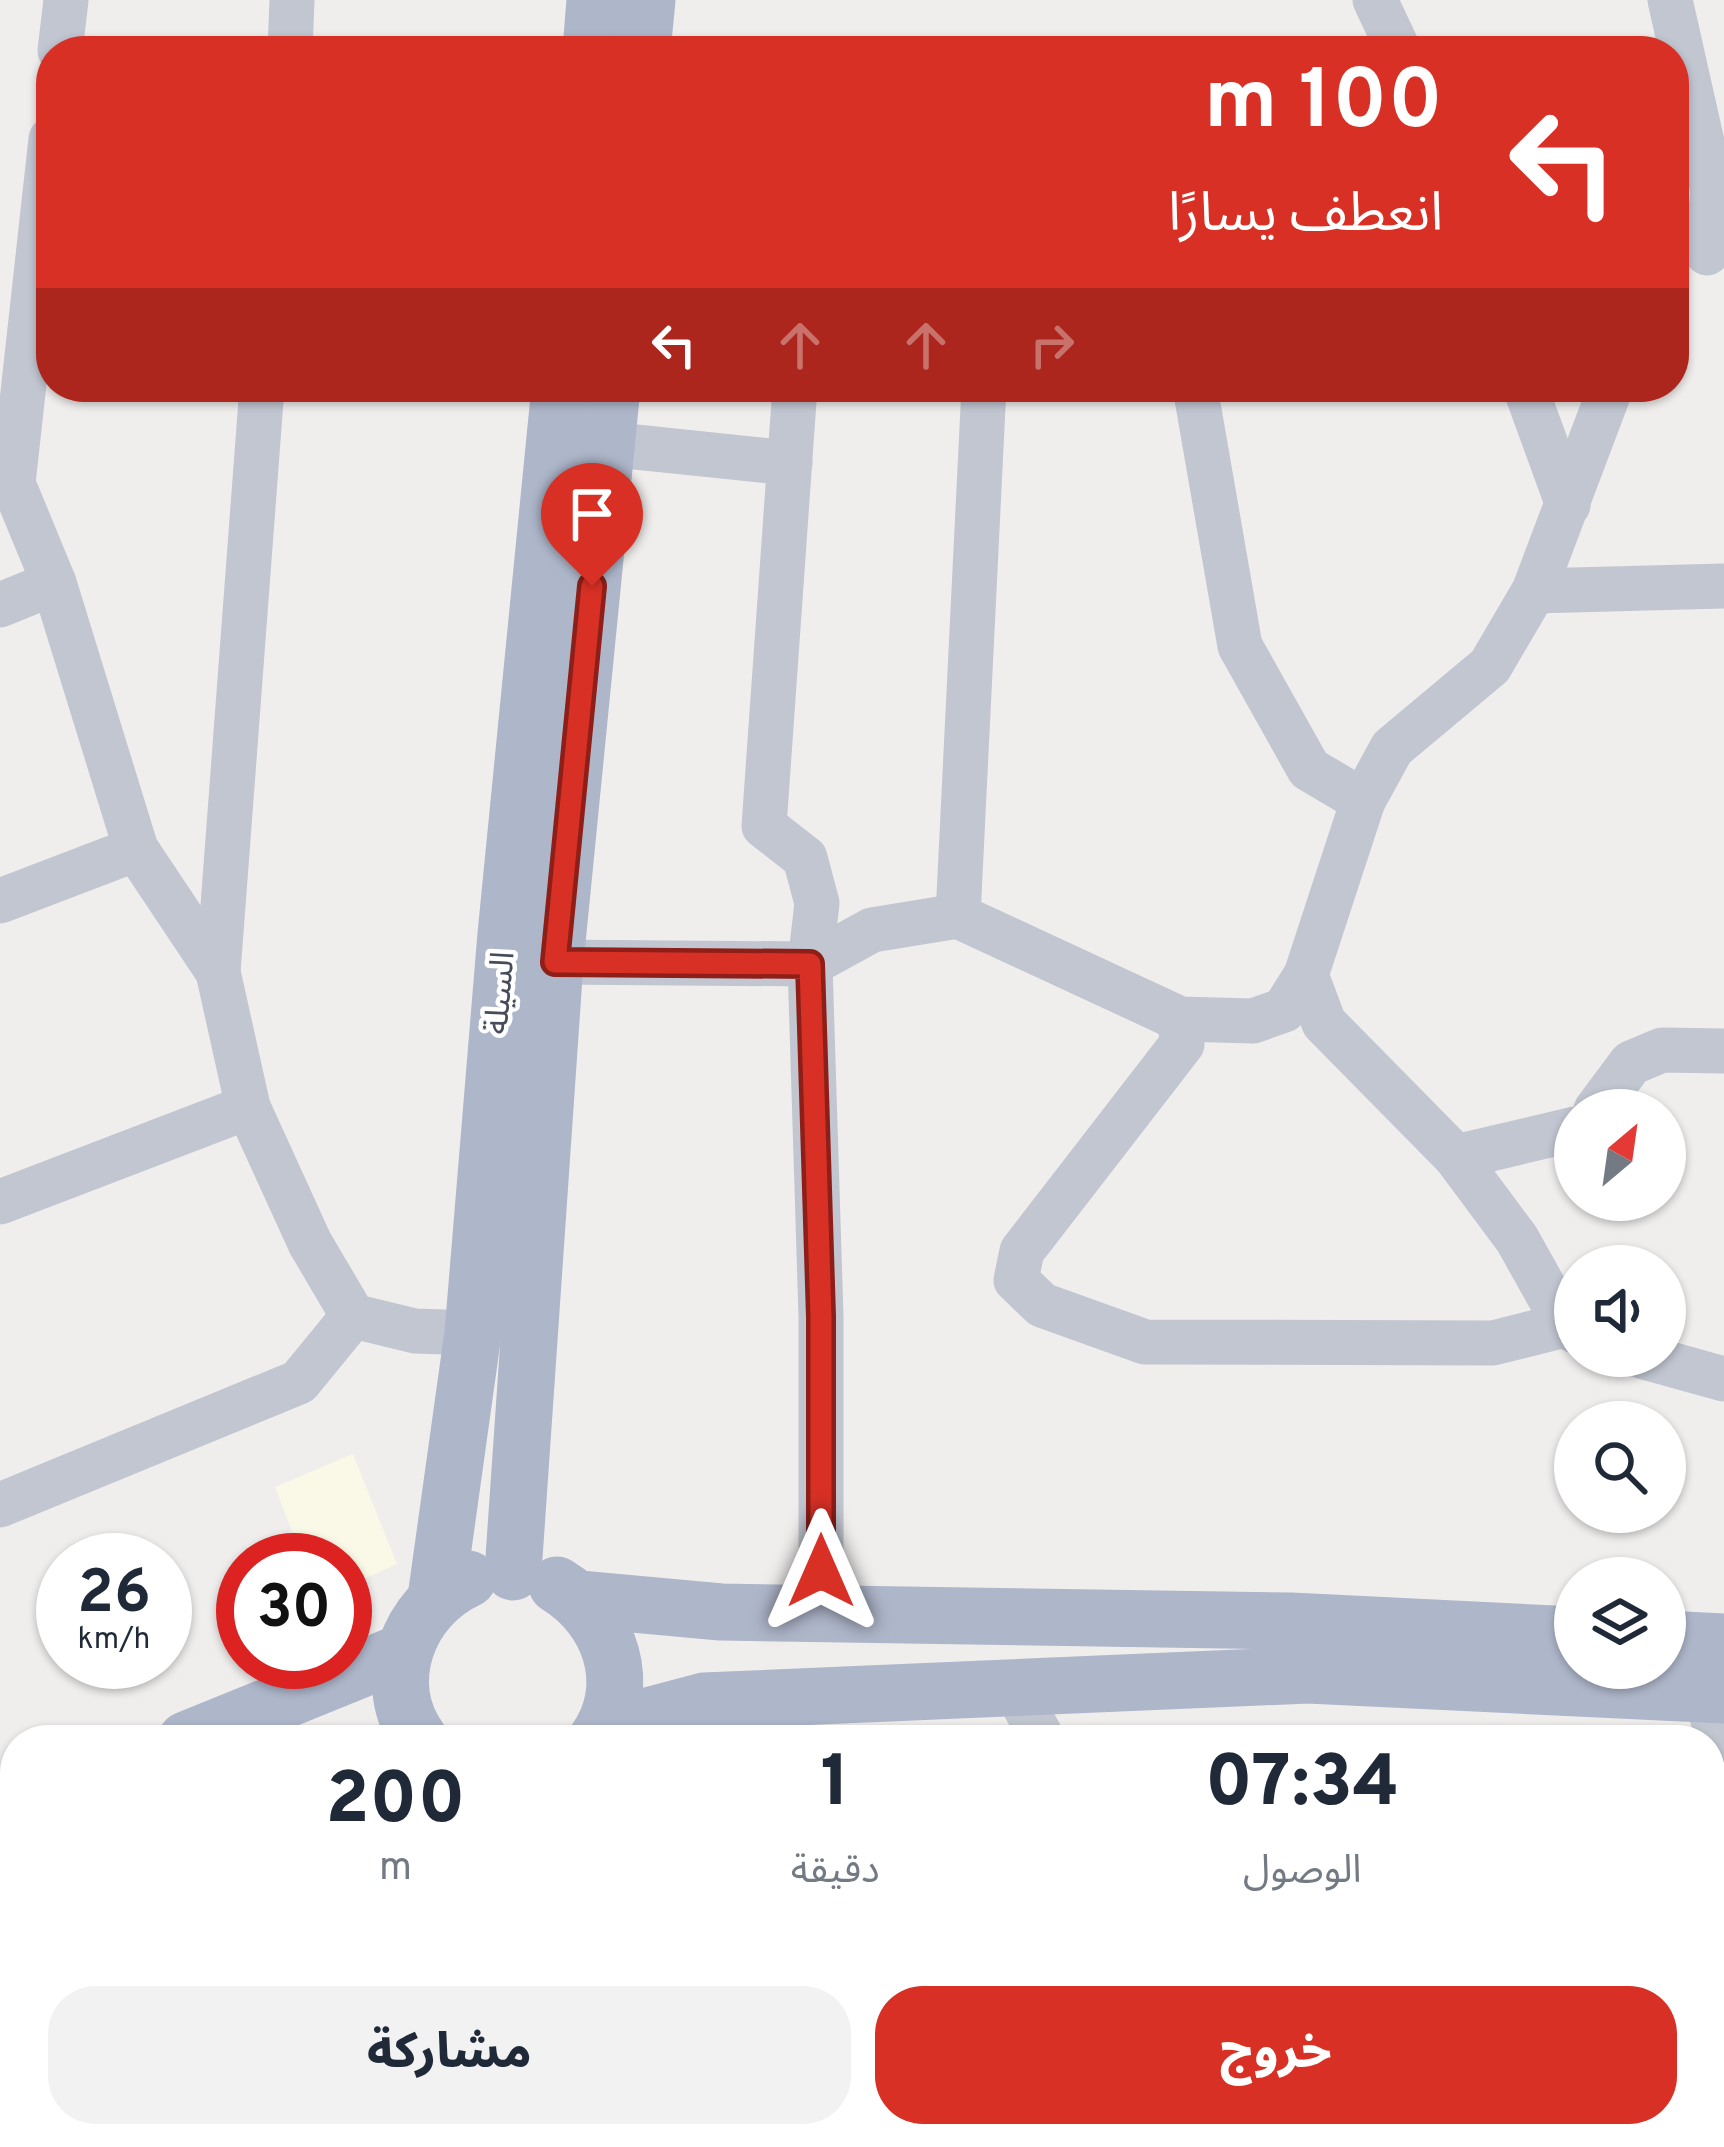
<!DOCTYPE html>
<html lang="ar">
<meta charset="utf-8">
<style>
:root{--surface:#fff;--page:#f2f2f3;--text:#1f2937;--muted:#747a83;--accent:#d93025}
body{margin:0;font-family:Overpass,"Noto Sans Arabic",sans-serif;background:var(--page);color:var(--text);direction:rtl;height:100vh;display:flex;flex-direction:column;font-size:45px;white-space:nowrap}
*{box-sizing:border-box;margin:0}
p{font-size:39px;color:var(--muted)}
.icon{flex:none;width:66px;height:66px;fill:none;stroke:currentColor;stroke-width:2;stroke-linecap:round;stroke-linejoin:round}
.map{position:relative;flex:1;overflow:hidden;direction:ltr}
.details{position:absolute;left:0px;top:1725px;width:1725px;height:423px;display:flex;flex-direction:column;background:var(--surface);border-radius:48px 48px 0 0;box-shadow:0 3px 9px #0004;direction:rtl}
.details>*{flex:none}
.hud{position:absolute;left:36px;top:36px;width:1653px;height:366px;border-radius:48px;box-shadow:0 3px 9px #0004;direction:rtl;background:#d93025;color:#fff;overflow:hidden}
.needle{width:78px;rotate:29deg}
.buttons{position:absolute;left:1554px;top:1089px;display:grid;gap:24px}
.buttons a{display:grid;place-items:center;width:132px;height:132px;border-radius:50%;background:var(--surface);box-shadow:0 3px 9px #0004;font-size:60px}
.speed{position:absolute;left:36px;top:1533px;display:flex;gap:24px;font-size:60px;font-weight:700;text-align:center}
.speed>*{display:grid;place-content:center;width:156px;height:156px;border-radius:50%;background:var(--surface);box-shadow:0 3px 9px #0004;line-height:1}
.speed small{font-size:30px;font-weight:400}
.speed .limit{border:18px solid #d22;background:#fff;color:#111}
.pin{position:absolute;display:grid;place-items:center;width:102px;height:102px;color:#fff;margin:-123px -51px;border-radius:50% 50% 50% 0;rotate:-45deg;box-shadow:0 0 12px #0007}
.pin .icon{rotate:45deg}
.me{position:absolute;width:132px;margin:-66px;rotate:0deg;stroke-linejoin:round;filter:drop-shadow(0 0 9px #0008)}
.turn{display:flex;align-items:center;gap:42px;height:252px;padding:0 48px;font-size:54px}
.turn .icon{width:156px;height:156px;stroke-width:2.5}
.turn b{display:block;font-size:84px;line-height:102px}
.lanes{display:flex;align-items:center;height:114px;padding:0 48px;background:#0003;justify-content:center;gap:60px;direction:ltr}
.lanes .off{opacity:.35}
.eta{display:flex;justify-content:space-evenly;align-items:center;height:204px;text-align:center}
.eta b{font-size:72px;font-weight:800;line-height:84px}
.cta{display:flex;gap:24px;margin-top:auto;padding:24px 48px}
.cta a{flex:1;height:138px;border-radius:48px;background:var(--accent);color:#fff;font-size:48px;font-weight:800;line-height:138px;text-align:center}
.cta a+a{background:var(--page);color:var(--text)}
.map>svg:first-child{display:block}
.commercial{fill:#faf9e7}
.building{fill:#cdced5;stroke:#d1d2d8;stroke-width:3}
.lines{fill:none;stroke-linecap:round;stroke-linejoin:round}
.minor{stroke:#c1c6d1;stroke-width:45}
.major{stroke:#aeb6ca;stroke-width:57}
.route-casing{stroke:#8d1f18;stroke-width:30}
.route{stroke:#d93025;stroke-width:21}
.labels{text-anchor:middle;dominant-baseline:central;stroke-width:9;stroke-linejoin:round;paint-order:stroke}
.street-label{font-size:33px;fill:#474c59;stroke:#fff}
</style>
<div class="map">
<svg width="1724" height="2147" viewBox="0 0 1724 2147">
<rect width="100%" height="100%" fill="#f0eeed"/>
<polygon class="commercial" points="353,1454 397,1564 345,1587 345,1560 303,1560 275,1487"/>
<polygon class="building" points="15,1921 15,2133 57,2133 21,2147 0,2147 0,1928"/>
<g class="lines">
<g class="minor">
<polyline points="1375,0 1399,51"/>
<polyline points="1670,0 1713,191 1707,253"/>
<polyline points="60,51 66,0"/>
<polyline points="290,51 292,0"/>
<polyline points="795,387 764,826 805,858 817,903 810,964 821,1317 821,1613"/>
<polyline points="1195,387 1240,646 1309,769 1363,801"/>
<polyline points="1525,387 1568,505"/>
<polyline points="607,444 790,463"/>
<polyline points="0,452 54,583 136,849 218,972 248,1107 310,1243 353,1316 415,1331 473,1333"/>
<polyline points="13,483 51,139"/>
<polyline points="1534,591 1724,586"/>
<polyline points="0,605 54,583"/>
<polyline points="0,901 136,849"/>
<polyline points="958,916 984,387"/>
<polyline points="555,962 810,964 872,930 958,916 1180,1019 1253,1021 1284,1010 1306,975 1363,801 1392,748 1490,666 1534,591 1611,387"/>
<polyline points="218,972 262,387"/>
<polyline points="1306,975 1324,1023 1456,1157 1517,1239 1565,1325 1575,1331"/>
<polyline points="1180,1019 1182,1044 1022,1251 1016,1280 1042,1305 1145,1342 1493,1343 1565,1325"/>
<polyline points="1596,1110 1631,1063 1662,1050 1724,1051"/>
<polyline points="1456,1157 1575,1129"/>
<polyline points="0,1202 248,1107"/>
<polyline points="1641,1356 1724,1379"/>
<polyline points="0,1505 299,1382 353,1316"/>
<polyline points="1014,1687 1043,1740"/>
<polyline points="1706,1694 1724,1762"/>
<polyline points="1710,1893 1724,1886"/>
<polyline points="636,2133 641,2147"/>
<polyline points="321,2147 358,2133"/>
<polyline points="1213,2147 1257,2133"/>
</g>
<g class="major">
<polyline points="591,51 595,0"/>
<polyline points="642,51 647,0"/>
<polyline points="513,1572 555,962 612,387"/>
<path d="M557,1585c54,33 77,100 39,155"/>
<polyline points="436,1598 473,1333 506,934 560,387"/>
<polyline points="579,1599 721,1612 1291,1621 1575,1635"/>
<polyline points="1665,1639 1724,1642"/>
<polyline points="606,1727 704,1701 1308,1675 1724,1695"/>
<polyline points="186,1740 403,1652"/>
<path d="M420,1740c-42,-56 -12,-134 48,-161"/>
<polyline points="0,1815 15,1809"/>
<polyline points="0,1871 15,1866"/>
</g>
</g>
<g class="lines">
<defs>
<polyline id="route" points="592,586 555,962 810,964 821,1317 821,1571"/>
</defs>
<use href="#route" class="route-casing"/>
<use href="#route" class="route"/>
</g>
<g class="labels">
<g class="street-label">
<text transform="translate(502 993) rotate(-85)">السيلة</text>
</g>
</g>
</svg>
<div class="buttons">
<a><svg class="needle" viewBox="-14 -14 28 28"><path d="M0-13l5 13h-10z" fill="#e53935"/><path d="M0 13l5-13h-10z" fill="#747a83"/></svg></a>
<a><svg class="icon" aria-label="sound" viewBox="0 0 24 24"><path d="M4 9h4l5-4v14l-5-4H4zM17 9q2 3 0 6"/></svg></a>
<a><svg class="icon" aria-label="search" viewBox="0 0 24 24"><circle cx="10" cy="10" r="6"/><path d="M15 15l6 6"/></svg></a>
<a><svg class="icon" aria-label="layers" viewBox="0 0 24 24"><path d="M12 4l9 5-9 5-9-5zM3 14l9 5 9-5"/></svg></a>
</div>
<div class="speed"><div>26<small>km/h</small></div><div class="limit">30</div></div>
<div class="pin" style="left:592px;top:586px;background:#d93025"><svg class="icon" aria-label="arrive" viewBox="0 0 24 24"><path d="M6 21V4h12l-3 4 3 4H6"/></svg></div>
<svg class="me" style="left:821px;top:1571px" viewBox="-20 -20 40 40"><path d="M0-17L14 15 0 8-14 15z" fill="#d93025" stroke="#fff" stroke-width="4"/></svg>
<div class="hud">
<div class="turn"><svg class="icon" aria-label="left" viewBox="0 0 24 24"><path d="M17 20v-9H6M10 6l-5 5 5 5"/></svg><div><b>100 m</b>انعطف يسارًا</div></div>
<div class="lanes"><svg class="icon" aria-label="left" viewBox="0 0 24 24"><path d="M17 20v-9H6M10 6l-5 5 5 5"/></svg><svg class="icon off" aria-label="ahead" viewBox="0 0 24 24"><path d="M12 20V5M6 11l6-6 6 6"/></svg><svg class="icon off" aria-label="ahead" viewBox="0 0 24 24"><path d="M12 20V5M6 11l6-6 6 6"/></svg><svg class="icon off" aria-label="right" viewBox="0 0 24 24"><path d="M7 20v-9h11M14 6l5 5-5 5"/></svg></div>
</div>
<section class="details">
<div class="eta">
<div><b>07:34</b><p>الوصول</p></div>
<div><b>1</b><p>دقيقة</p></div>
<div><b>200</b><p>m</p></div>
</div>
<div class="cta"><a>خروج</a><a>مشاركة</a></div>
</section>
</div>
